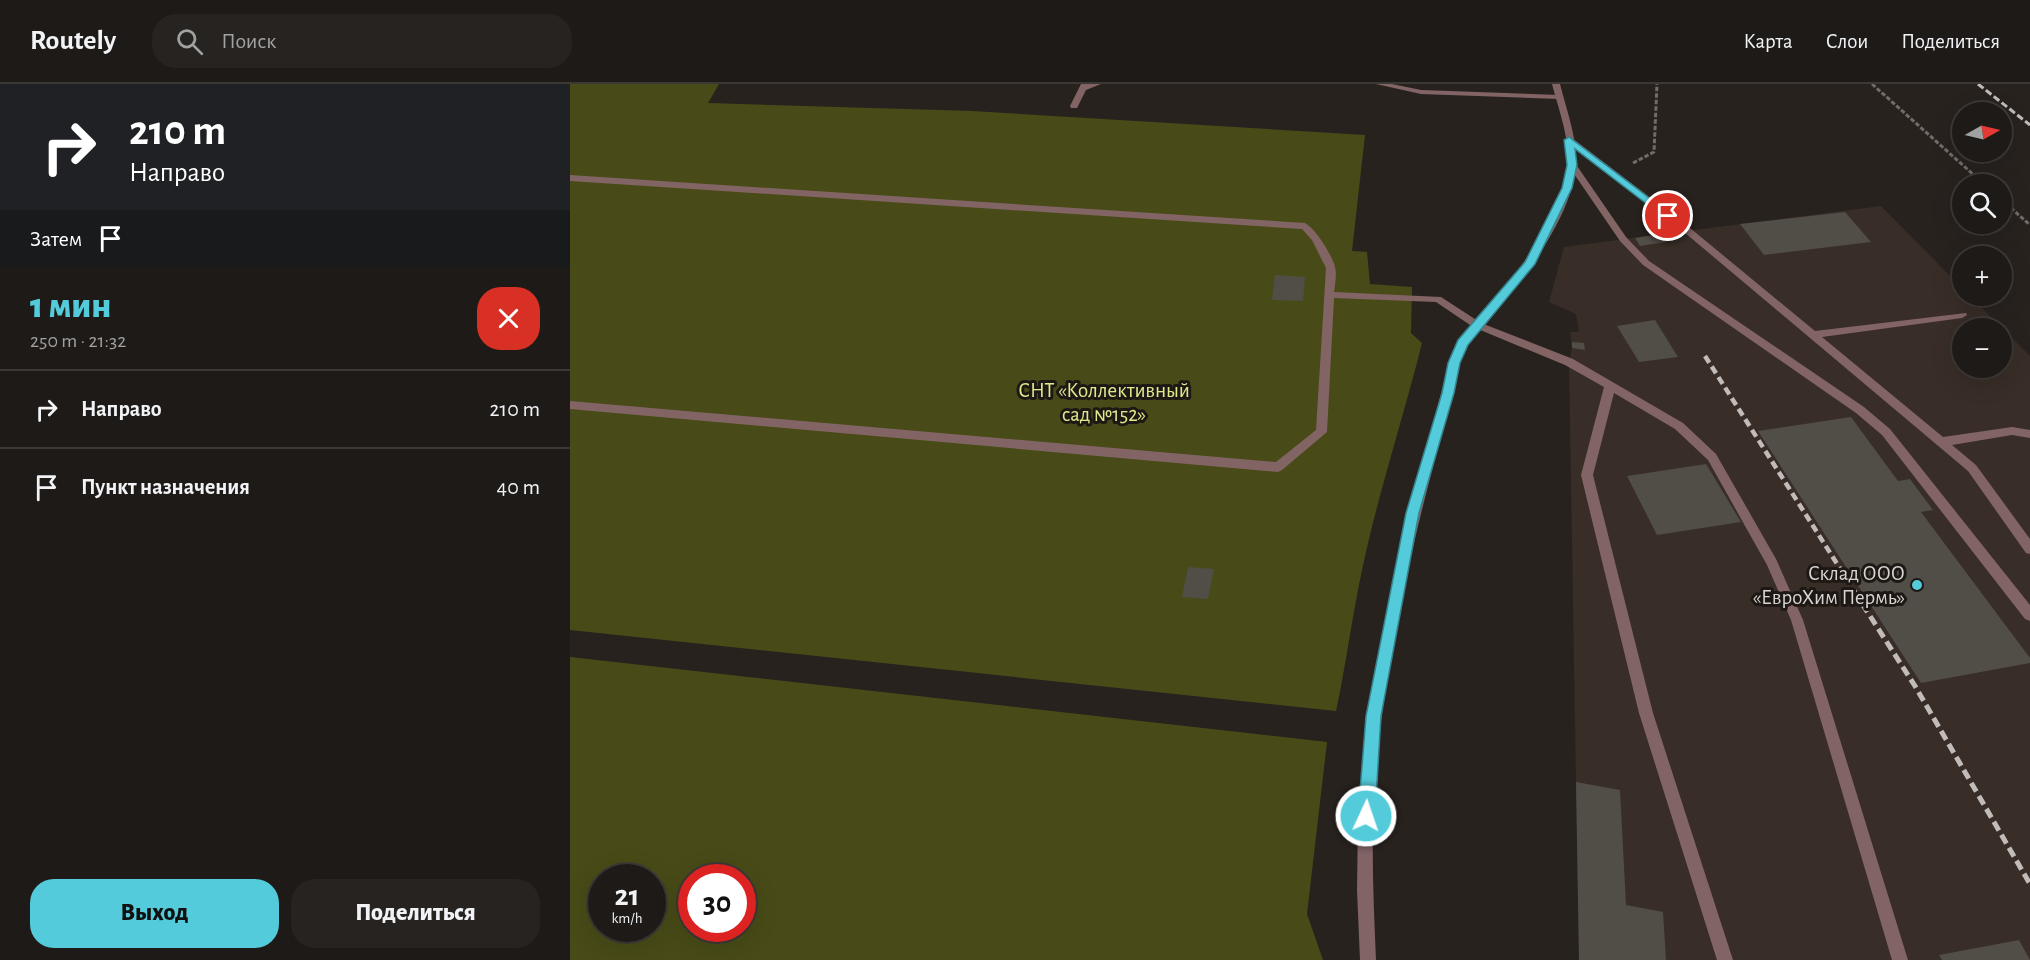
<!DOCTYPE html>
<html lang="ru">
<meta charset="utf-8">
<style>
:root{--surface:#1e1a17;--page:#262320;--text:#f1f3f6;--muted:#a1a1a1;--line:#3c3836;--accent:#53cbdb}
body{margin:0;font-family:"Alegreya Sans",sans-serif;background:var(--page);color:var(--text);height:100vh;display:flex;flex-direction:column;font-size:22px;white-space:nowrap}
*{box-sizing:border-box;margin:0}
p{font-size:20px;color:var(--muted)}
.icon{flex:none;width:33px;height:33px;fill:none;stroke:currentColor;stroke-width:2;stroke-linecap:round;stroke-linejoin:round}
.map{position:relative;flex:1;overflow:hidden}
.sheet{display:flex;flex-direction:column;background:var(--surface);width:570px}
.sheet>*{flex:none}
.guide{background:#202124;color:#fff;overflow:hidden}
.needle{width:39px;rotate:82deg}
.fabs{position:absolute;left:1382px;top:18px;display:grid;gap:12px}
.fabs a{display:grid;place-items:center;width:60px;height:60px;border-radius:50%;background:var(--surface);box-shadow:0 6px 24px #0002,0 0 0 2px var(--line);font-size:30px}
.speed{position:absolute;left:18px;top:780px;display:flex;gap:12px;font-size:30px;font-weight:700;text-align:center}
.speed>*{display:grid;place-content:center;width:78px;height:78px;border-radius:50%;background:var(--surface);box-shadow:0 6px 24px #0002,0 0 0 2px var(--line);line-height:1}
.speed small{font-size:15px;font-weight:400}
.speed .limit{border:9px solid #d22;background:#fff;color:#111}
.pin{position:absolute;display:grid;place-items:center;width:51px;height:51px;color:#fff;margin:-26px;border:3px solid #fff;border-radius:50%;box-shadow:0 2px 6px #0007}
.me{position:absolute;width:66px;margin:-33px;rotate:3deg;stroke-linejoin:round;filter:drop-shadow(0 0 4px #0008)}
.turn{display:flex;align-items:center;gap:21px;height:126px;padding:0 30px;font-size:27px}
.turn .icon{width:78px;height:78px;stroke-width:2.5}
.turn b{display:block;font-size:42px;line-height:51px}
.then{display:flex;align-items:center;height:57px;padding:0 30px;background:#0003;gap:12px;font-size:22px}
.round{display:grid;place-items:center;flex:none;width:63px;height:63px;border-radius:24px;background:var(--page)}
.summary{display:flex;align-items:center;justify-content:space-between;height:102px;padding:0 30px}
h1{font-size:36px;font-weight:800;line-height:45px;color:var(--accent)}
.button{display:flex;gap:12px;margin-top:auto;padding:12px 30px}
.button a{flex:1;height:69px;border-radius:24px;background:var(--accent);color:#111;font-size:24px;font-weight:800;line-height:69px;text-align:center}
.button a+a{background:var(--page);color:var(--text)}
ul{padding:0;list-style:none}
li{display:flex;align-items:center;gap:18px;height:78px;padding:0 30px;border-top:2px solid var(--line)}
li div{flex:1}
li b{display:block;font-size:22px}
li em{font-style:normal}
header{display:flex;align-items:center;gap:36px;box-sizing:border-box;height:84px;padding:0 30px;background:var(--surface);border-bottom:2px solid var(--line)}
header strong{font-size:28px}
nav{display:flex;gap:33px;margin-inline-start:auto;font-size:21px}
.search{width:420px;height:54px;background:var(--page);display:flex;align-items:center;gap:15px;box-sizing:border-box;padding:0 21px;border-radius:24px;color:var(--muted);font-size:22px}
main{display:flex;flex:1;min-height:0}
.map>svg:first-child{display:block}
.built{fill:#382d27;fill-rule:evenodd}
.green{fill:#484b17;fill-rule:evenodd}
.building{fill:#514d47}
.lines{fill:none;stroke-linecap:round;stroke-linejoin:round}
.path{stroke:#716c69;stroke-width:3;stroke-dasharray:4.5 2;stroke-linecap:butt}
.service{fill:#826465;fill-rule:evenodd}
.minor{fill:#826465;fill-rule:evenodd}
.rail-far2{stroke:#c1bcba;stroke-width:3;stroke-dasharray:7 3;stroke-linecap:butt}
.rail-far1{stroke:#c1bcba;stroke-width:4.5;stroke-dasharray:8 4.5;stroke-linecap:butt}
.rail{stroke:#c1bcba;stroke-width:5;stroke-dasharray:10 5;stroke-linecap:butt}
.route{fill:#53cbdb;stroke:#36848e;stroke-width:1.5}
.poi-dot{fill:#53cbdb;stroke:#1e1815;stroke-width:2}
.labels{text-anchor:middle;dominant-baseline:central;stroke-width:6;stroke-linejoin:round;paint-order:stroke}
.park-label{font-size:21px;fill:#e1e88c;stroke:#1e1815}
.poi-label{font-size:21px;fill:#d8d4d2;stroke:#1e1815;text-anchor:end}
</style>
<header>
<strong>Routely</strong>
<div class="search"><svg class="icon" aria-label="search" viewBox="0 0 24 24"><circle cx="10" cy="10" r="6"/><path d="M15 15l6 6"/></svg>Поиск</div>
<nav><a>Карта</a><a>Слои</a><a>Поделиться</a></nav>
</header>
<main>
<section class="sheet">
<div class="guide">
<div class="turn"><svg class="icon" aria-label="right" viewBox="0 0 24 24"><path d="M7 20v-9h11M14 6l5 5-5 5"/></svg><div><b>210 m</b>Направо</div></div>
<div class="then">Затем<svg class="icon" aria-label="arrive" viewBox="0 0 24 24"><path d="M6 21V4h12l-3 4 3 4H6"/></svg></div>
</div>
<div class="summary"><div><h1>1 мин</h1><p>250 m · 21:32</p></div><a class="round" style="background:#d93025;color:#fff"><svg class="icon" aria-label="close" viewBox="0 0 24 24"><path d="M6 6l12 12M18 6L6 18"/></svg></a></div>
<ul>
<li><svg class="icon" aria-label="right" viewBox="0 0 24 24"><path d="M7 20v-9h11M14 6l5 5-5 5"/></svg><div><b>Направо</b></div><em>210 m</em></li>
<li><svg class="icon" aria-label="arrive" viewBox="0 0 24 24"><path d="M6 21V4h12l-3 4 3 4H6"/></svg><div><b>Пункт назначения</b></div><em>40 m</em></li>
</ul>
<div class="button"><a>Выход</a><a>Поделиться</a></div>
</section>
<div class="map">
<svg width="1460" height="876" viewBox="0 0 1460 876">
<rect width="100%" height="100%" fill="#28221f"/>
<path class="built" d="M1311,122l81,82v8h8l60,60v604h-451l-10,-598 3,-14 -2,-16h9l-3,-18 -27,-12 15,-55zM1392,244h39v40h-39z"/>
<g class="green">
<path d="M0,0h149l-11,19 264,8 393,24 -13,116 15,1 3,32 42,3 -1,46 11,10c-19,76 -44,151 -60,227 -10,47 -16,94 -26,141l-766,-81z"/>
<path d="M0,573l757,85 -20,172 16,46h-753zM32,794h50v50h-50zM122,794h50v50h-50z"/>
</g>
<g class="building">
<polygon points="1275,128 1301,158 1194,171 1170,140"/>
<polygon points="1090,150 1096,158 1070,162 1065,154"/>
<polygon points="705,191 735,193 733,217 702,216"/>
<polygon points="1085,236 1108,273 1069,278 1047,242"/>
<polygon points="1002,258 1014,259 1015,266 1002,264"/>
<polygon points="1281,333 1328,397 1340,395 1363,426 1351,428 1460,574 1460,579 1351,599 1188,347"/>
<polygon points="1136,380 1171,438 1087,451 1057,392"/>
<polygon points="618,483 644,485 638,515 612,513"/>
<polygon points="1006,698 1050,706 1056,821 1093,828 1096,876 1009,876"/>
<polygon points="1449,856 1460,876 1372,876 1369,871"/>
</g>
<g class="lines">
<g class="path">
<polyline points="1302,0 1414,100"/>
<polyline points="1063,79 1084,68 1087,0"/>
<polyline points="1431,115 1460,141"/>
</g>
<g class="service">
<polygon points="511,0 531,0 516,6 507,24 501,24 500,22"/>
<polygon points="806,0 822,0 851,6 989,11 993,13 989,15 851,10"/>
<polygon points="996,54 1002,54 1120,144 1245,247 1396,229 1397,231 1392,234 1252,253 1373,353 1442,343 1460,346 1460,354 1442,351 1382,361 1406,381 1460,455 1460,470 1456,469 1398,387 1114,148 996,58"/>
<polygon points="999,79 1005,79 1056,153 1079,177 1294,323 1320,345 1460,521 1460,537 1455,535 1312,351 1286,329 1073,181 1050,157 998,81"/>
<path d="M0,91l735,48c11,6 27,32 30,44 2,7 0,18 -1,25l107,5 40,26 92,36 110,64 33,31 60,105 27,61 105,340h-16l-101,-340 -24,-55 -59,-105 -33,-31 -61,-36 -21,82 60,238 80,247h-16l-78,-247 -58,-238 23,-88 -39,-22 -92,-38 -37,-25 -102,-4 -7,134 -45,38 -4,2 -708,-63v-8l706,61 40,-32 10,-162 -14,-28 -10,-11 -732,-48z"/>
</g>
<path class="minor" d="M982,0h8c6,24 15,48 16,72 2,49 -43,111 -74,146 -15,19 -35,36 -43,60 -7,22 -10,45 -16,68 -35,127 -65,258 -70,391 -1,47 1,93 3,139h-16l-3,-70 1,-70 6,-70 9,-70 28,-137 51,-190c13,-23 32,-41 48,-61 29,-34 70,-90 68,-137 -1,-24 -10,-48 -16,-71z"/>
<polyline class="rail-far2" points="1408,0 1460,41"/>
<polyline class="rail-far1" points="1135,272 1285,508"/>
<polyline class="rail" points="1284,507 1345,602 1460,800"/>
</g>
<polygon class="route" points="999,53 1103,132 1095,134 1005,65 1007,81 1002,104 965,180 898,261 890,279 884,309 849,429 811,632 805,732 802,738 796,740 790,738 788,732 796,632 836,429 872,309 878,279 888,256 955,178 992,104 997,81 994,56"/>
<circle class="poi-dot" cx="1347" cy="501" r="6"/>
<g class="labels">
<g class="park-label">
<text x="534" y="306">СНТ «Коллективный<tspan x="534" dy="24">сад №152»</tspan></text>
</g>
<g class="poi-label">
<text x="1335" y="489">Склад ООО<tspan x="1335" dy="24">«ЕвроХим Пермь»</tspan></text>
</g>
</g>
</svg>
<div class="fabs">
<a><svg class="needle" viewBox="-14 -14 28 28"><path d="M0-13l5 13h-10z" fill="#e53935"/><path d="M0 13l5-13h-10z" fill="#a1a1a1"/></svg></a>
<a><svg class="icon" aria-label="search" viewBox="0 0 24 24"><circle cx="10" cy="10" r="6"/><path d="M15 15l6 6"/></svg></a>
<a>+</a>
<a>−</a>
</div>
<div class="speed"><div>21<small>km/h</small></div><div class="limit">30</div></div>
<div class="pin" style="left:1098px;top:132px;background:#d93025"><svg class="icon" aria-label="arrive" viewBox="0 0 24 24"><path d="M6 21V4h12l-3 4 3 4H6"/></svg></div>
<svg class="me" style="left:796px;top:732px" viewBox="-20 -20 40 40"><circle r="17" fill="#53cbdb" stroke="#fff" stroke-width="3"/><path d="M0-11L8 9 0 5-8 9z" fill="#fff"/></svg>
</div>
</main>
